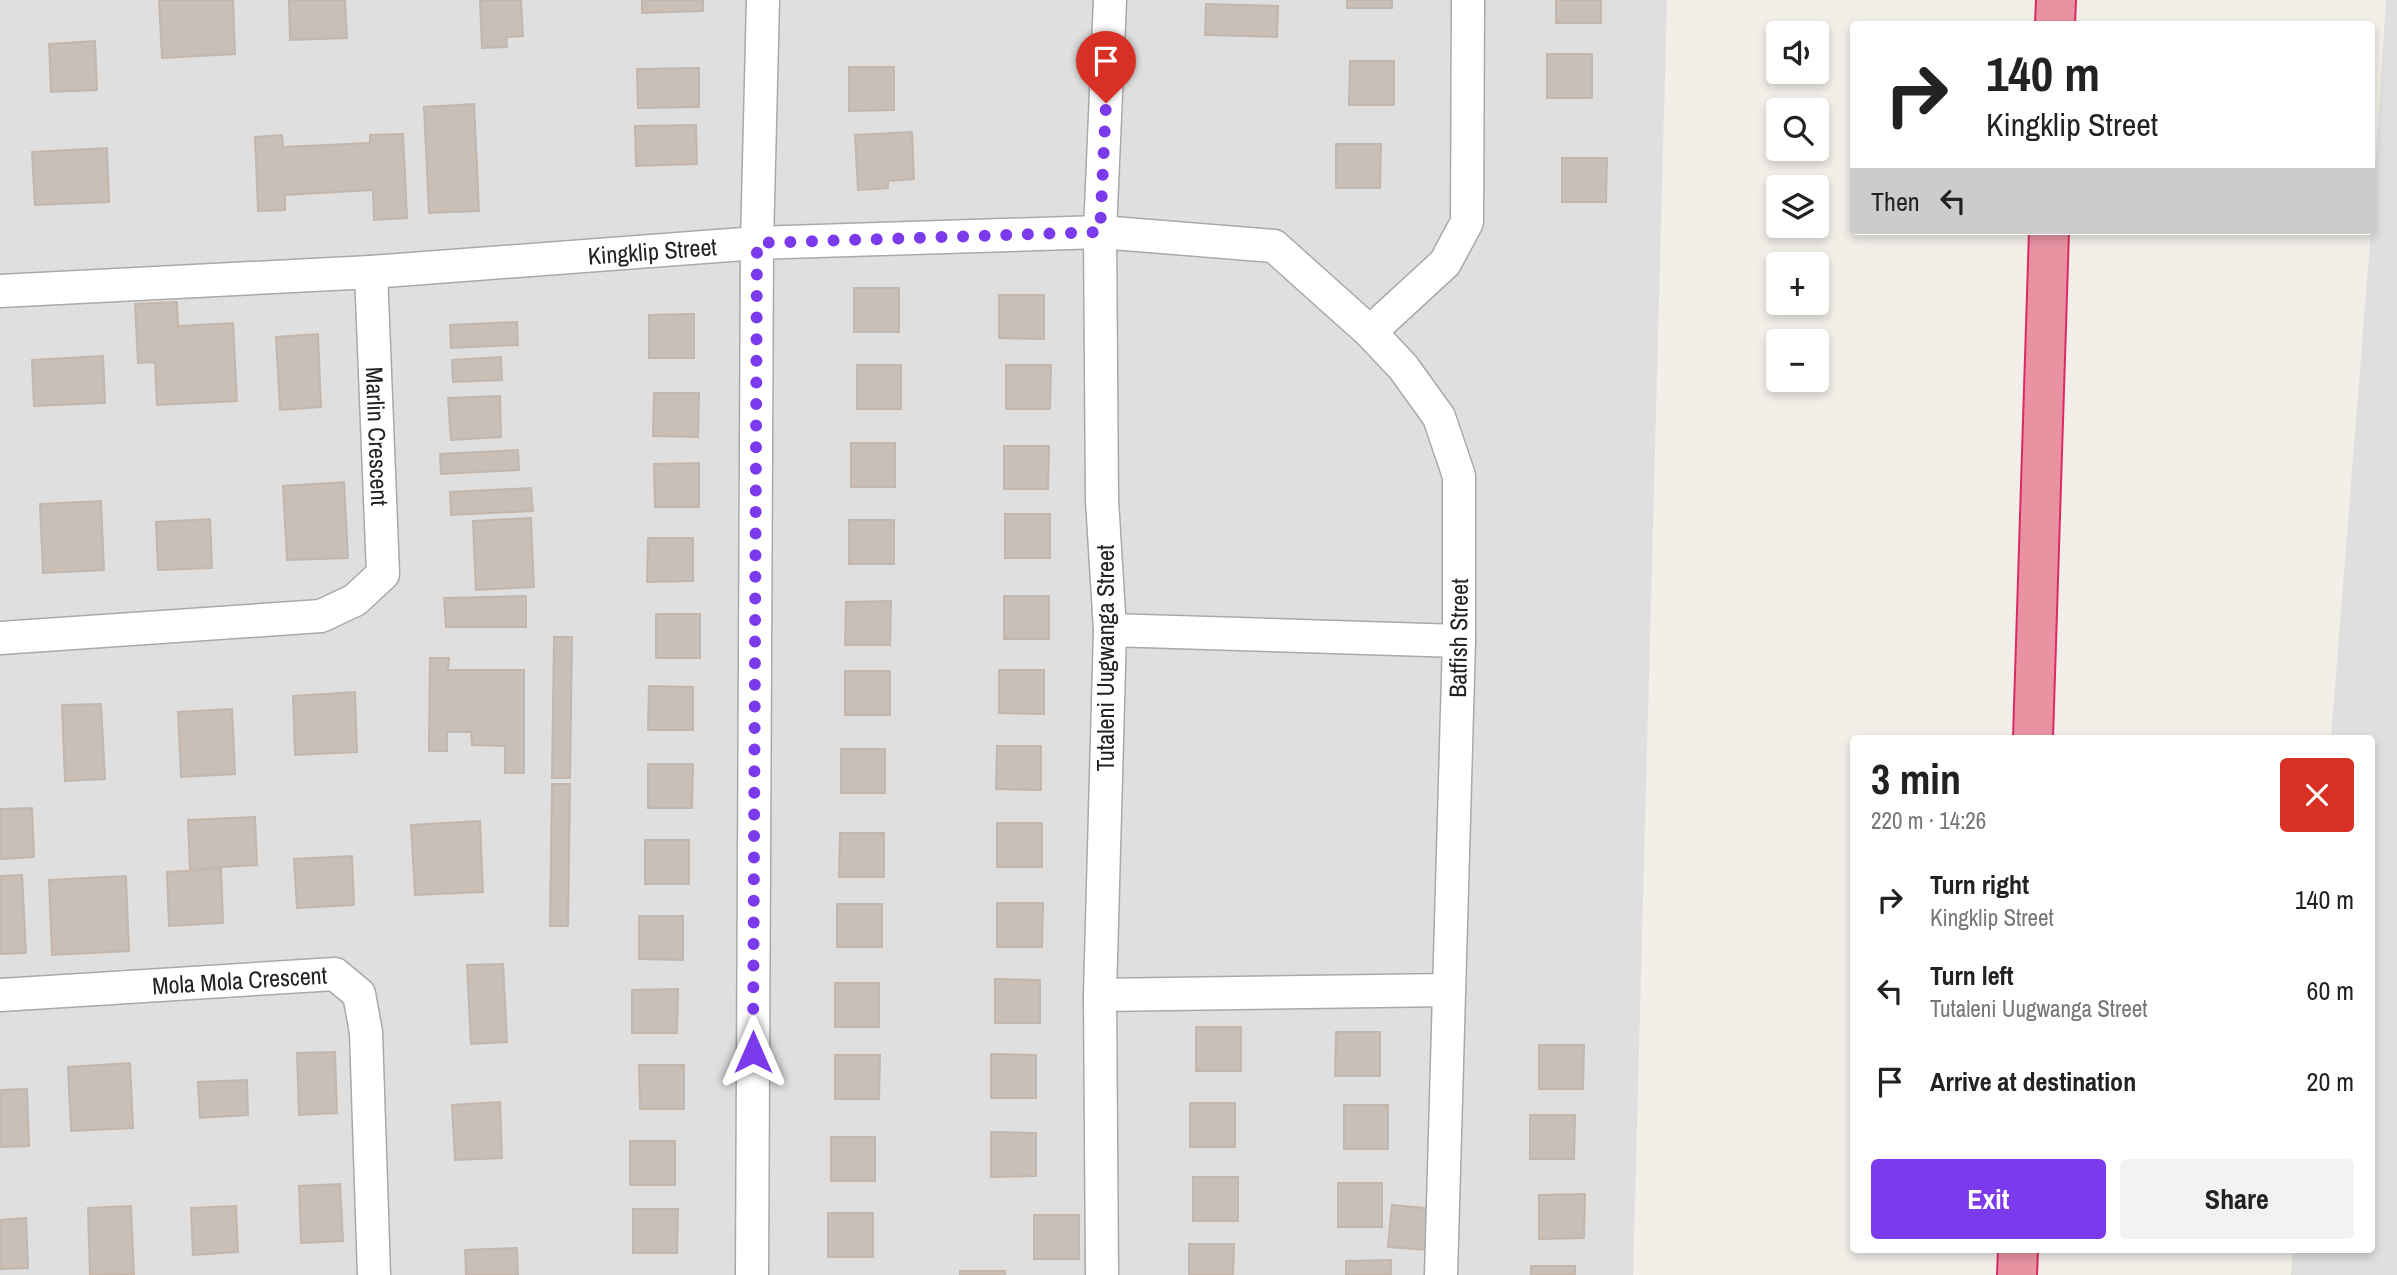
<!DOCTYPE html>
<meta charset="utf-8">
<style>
:root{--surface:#fff;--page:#f2f2f2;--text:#222;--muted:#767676;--accent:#7c3aed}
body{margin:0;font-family:"Archivo Narrow",sans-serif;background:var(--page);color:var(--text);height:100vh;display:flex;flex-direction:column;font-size:26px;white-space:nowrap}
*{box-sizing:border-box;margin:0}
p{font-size:23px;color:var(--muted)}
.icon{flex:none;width:38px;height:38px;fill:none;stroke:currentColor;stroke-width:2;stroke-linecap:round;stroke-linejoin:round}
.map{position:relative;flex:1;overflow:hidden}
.sheet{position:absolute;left:1850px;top:735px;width:525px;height:518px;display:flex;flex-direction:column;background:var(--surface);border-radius:7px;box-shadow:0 4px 10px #0003}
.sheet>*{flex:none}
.guide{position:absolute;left:1850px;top:21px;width:525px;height:214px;border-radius:7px;box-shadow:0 4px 10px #0003;background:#fff;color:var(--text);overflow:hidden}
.tools{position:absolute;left:1766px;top:21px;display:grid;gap:14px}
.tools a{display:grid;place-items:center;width:63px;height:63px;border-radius:7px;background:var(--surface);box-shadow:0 4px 10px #0003;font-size:35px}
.pin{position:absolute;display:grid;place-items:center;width:60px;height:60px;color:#fff;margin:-72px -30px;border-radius:50% 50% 50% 0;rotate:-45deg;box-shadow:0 0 7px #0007}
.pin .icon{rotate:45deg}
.me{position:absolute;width:77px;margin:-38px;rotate:0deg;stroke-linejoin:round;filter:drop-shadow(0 0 5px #0008)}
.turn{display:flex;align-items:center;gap:24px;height:147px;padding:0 21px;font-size:32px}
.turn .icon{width:91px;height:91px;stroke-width:2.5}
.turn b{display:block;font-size:49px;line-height:60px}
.then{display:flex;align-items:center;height:66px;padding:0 21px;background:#0003;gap:14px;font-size:26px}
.round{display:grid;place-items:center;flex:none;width:74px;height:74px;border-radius:7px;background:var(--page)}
.headline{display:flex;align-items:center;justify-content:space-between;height:119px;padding:0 21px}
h1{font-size:42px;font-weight:700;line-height:52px}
.cta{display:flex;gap:14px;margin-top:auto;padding:14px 21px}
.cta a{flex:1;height:80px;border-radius:7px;background:var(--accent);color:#fff;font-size:28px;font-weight:700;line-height:80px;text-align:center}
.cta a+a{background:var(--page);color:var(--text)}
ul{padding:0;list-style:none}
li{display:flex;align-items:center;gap:21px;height:91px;padding:0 21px}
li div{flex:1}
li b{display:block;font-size:26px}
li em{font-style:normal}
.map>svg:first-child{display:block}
.residential{fill:#e0dfdf}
.building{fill:#c7bfb8;stroke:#c4b6ab;stroke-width:2}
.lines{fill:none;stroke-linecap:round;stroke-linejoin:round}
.street-casing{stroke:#a9a9a9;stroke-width:35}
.highway-casing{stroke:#dc2a67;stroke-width:42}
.street{stroke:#fff;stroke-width:32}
.highway{stroke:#e892a2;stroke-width:38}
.route{stroke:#7c3aed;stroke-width:12;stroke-dasharray:0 21.6}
.labels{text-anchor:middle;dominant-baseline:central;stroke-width:5;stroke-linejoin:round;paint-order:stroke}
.street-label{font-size:24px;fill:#222;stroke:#fff}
</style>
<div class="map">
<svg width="2397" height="1275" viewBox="0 0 2397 1275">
<rect width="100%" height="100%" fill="#f2efe9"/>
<g class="residential">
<polygon points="0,0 1667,0 1633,1275 0,1275"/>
<polygon points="2386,0 2397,0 2397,1275 2291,1275 2293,1250 2371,1250 2371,738 2331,738 2371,231"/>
</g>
<g class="building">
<polygon points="159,0 233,0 235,54 162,58"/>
<polygon points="289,0 345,0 347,38 290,40"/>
<polygon points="480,0 521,0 523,36 506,37 507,47 482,48"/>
<polygon points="642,0 703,0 703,11 642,13"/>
<rect x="1347" y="0" width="45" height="8"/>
<rect x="1556" y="0" width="45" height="23"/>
<polygon points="1206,4 1278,6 1277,37 1205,35"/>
<polygon points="95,41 97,90 51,92 49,44"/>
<rect x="1547" y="54" width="45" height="44"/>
<polygon points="1350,61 1394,61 1394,105 1349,105"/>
<polygon points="849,67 894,67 894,110 849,111"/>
<polygon points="699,68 699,107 638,108 637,69"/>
<polygon points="474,104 479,211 429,213 424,107"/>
<polygon points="696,125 697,164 636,166 635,126"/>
<polygon points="912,132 914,179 888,181 888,188 858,190 855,135"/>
<polygon points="403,134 407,218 374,220 373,190 285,195 285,210 258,211 255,137 282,135 283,147 370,143 370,135"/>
<polygon points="1336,144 1381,144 1380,188 1336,188"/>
<polygon points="107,148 109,202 35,205 32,152"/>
<polygon points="1562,158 1607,158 1606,202 1562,202"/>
<rect x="854" y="288" width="45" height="44"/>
<polygon points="999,295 1044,295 1044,339 999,338"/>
<polygon points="177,302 178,326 233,323 237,401 157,405 155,362 138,363 135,304"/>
<polygon points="694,314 694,358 649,358 649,315"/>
<polygon points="517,322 518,345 451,348 450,325"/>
<polygon points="318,334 321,407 280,410 276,337"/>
<polygon points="103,356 105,403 34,406 32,360"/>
<polygon points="501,357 502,380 453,382 452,360"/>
<rect x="857" y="365" width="44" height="44"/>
<polygon points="1006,365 1051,365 1050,409 1006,409"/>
<polygon points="654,393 699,393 698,437 653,436"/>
<polygon points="500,396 501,437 451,440 448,398"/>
<rect x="851" y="443" width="44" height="44"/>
<polygon points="1004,446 1049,446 1048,489 1004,489"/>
<polygon points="518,450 519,470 441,474 440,454"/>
<polygon points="699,463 699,507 655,507 654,464"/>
<polygon points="344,482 348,558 287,560 283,486"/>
<polygon points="531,488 533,511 451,515 450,492"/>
<polygon points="101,501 104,570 43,573 40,504"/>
<rect x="1005" y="514" width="45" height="44"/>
<polygon points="531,518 534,587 476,590 473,521"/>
<polygon points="210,519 212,568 158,570 156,522"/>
<rect x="849" y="520" width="45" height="44"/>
<polygon points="648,538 693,538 693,581 647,582"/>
<polygon points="526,596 526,627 446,627 444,598"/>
<rect x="1004" y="596" width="45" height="43"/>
<polygon points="891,601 890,645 845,645 846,602"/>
<rect x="656" y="614" width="44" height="44"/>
<polygon points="554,637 572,637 570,778 552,778"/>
<polygon points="430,658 449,658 448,670 524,670 524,773 505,773 505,746 472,745 471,732 447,732 447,751 429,751"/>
<polygon points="999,670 1044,670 1044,714 999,713"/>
<rect x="845" y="671" width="45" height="44"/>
<polygon points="649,686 693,687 693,730 648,730"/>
<polygon points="355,692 357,752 295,755 293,696"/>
<polygon points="101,704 105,779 65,781 62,705"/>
<polygon points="232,709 235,774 181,777 178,712"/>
<polygon points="997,746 1041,746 1041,790 996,789"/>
<rect x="841" y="749" width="44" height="44"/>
<polygon points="648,764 693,764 692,808 648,808"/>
<polygon points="552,784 570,784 568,926 550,926"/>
<polygon points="32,808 34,857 0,859 0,809"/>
<polygon points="255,817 257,865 190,869 188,820"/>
<polygon points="480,821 483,892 415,895 411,825"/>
<rect x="997" y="823" width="45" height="44"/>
<polygon points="840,833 884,833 884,877 839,877"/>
<rect x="645" y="840" width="44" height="44"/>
<polygon points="352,856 354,905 297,908 294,859"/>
<polygon points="221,869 223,923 169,926 167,872"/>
<polygon points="22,875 26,953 0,954 0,876"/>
<polygon points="126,876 129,951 52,955 49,880"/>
<polygon points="997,903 1043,903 1042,947 997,947"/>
<rect x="837" y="904" width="45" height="43"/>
<polygon points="639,916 683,916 683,960 639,959"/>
<polygon points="503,964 507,1042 471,1044 467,965"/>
<polygon points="995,979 1040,980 1040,1023 995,1023"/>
<rect x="835" y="983" width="44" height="44"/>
<polygon points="678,989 677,1033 632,1033 632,990"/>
<rect x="1196" y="1027" width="45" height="44"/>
<polygon points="1336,1032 1380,1032 1380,1076 1335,1076"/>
<polygon points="1539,1045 1584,1045 1583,1089 1539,1089"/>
<polygon points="335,1052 337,1113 299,1115 297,1053"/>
<polygon points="991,1054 1036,1055 1036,1098 991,1098"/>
<polygon points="835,1055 880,1055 879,1099 835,1099"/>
<polygon points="130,1063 133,1128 71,1131 68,1067"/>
<polygon points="639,1065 684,1065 684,1109 640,1109"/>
<polygon points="247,1080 248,1115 200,1118 198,1082"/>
<polygon points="27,1089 29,1146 0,1147 0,1090"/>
<polygon points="500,1102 502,1158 455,1160 452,1105"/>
<rect x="1190" y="1103" width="45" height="44"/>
<rect x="1344" y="1105" width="44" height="44"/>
<polygon points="1530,1115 1575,1115 1574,1159 1530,1159"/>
<polygon points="991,1132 1036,1133 1036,1176 991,1177"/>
<rect x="831" y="1137" width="44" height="44"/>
<rect x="630" y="1141" width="45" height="44"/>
<rect x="1193" y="1177" width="45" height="44"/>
<rect x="1338" y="1183" width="44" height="44"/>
<polygon points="340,1184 343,1241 301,1243 299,1186"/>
<polygon points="1585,1194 1584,1238 1539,1239 1539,1195"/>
<polygon points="1392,1205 1434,1209 1430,1250 1388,1247"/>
<polygon points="131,1206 134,1274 90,1275 88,1208"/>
<polygon points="236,1206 238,1252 193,1255 191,1208"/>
<polygon points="633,1209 678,1209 677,1253 633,1253"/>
<rect x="828" y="1213" width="45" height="44"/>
<rect x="1034" y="1215" width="45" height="44"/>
<polygon points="26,1218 28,1268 0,1269 0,1220"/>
<polygon points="1189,1244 1234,1244 1233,1275 1189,1275"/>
<polygon points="517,1248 518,1275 466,1275 465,1250"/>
<polygon points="1391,1260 1391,1275 1346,1275 1346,1261"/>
<rect x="1531" y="1266" width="44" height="9"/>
<rect x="960" y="1271" width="45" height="4"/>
</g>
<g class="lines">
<defs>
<g id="street">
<path id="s1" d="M371,272l386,-29 343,-11 174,14 96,86 33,35 36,50 20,59v165l-18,634"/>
<path id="s2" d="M0,291l371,-19 12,302 -28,26 -34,16 -321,22"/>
<polyline points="1370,332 1445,263 1467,222 1468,0"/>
<polyline points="1110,630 1459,641"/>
<path id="s3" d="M0,995l335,-21 24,20 7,38 8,243"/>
<polyline points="1100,995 1449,990"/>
<polyline points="752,1275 757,243 763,0"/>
<polyline points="1102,1275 1100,995 1110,630 1102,500 1100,232 1110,0"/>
</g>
<g id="highway">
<polyline points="2055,24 2056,0"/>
<polyline points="2033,738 2049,231"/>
<polyline points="2017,1275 2018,1250"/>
</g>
</defs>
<use href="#street" class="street-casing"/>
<use href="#highway" class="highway-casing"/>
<use href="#street" class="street"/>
<use href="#highway" class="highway"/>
</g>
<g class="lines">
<polyline class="route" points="753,1052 757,243 1100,232 1106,103"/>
</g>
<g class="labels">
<g class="street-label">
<text stroke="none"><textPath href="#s1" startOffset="282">Kingklip Street</textPath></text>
<text stroke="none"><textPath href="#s2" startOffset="536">Marlin Crescent</textPath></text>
<text transform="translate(1458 638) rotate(-89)">Batfish Street</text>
<text transform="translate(1105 658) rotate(-90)">Tutaleni Uugwanga Street</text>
<text stroke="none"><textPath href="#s3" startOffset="240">Mola Mola Crescent</textPath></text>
</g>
</g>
</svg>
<div class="tools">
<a><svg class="icon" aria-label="sound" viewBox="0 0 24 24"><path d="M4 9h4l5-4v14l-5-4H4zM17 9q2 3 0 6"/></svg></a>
<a><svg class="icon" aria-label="search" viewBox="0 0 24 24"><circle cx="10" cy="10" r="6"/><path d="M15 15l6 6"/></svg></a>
<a><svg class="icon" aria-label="layers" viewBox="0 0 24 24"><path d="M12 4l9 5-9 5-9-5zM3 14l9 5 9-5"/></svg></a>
<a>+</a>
<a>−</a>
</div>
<div class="pin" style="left:1106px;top:103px;background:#d93025"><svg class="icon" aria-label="arrive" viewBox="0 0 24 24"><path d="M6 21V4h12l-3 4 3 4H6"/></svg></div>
<svg class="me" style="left:753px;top:1052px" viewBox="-20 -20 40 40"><path d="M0-17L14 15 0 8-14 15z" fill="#7c3aed" stroke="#fff" stroke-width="4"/></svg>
<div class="guide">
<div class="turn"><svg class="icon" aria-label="right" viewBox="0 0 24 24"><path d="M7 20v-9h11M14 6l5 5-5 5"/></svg><div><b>140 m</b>Kingklip Street</div></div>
<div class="then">Then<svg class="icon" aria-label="left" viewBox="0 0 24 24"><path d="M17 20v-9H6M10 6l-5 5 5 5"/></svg></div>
</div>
<section class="sheet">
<div class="headline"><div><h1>3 min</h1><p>220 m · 14:26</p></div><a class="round" style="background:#d93025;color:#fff"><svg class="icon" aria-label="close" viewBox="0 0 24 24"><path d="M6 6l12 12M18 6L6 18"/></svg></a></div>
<ul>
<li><svg class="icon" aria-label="right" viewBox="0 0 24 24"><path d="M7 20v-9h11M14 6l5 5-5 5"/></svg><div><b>Turn right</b><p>Kingklip Street</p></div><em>140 m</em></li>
<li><svg class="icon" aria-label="left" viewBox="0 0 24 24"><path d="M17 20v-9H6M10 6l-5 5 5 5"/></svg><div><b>Turn left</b><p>Tutaleni Uugwanga Street</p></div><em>60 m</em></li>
<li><svg class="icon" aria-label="arrive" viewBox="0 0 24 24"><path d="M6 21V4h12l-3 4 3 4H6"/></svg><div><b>Arrive at destination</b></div><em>20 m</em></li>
</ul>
<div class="cta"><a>Exit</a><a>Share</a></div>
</section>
</div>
